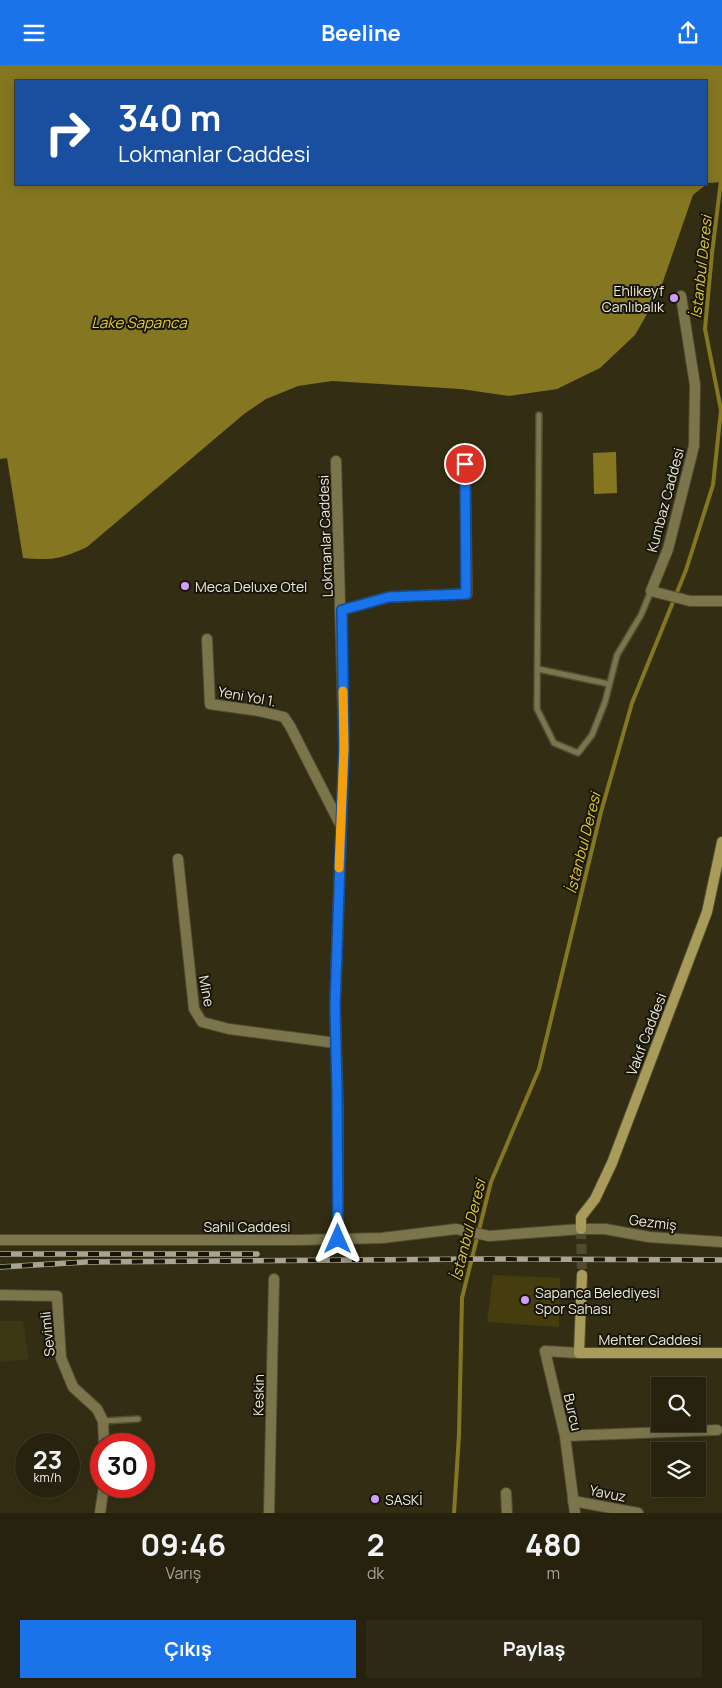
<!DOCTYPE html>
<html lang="tr">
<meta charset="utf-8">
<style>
:root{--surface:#26220e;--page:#2e2a17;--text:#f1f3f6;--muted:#a4a49e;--line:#423f2e;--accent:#1a73e8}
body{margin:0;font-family:Manrope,sans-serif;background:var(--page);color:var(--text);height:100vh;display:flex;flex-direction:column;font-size:19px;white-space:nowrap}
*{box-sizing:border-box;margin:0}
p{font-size:16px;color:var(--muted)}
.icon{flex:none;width:28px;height:28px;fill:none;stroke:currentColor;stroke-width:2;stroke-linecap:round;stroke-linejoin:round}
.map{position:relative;height:1448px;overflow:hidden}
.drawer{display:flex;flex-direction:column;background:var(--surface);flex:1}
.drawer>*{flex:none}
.banner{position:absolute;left:15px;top:15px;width:692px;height:105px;border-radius:0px;box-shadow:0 2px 12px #0003,0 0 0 1px var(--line);background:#1a4fa0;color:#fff;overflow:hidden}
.controls{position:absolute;left:651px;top:1312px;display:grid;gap:10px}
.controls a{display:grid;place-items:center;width:55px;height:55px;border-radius:0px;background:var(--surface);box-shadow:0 2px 12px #0003,0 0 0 1px var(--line);font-size:25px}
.speed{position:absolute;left:15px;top:1368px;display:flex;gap:10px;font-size:25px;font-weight:700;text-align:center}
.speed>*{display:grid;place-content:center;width:65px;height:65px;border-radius:50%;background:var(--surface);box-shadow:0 2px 12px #0003,0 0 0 1px var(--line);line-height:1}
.speed small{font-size:12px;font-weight:400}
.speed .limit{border:8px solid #d22;background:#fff;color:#111}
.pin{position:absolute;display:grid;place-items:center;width:42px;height:42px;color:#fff;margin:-21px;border:2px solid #fff;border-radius:50%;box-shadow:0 1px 5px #0007}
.me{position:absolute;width:55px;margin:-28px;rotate:0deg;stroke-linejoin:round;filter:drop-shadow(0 0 4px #0008)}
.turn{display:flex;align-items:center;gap:18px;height:105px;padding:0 20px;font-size:22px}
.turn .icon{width:65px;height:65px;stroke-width:2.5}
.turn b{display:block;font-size:35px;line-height:42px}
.eta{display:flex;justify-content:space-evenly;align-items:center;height:85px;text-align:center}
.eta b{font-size:30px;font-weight:700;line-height:35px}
.action{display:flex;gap:10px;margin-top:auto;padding:10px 20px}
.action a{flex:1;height:58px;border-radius:0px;background:var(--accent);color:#fff;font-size:20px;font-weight:700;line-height:58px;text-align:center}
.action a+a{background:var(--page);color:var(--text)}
header{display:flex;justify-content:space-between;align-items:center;height:65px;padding:0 20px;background:var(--accent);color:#fff;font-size:22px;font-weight:700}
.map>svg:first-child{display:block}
.built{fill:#3d3713}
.green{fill:#453d0e}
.water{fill:#857721;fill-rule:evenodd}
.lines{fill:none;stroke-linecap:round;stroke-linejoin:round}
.stream{stroke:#857721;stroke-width:4}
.secondary-tunnel{stroke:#4f4a31;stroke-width:10;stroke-dasharray:10 5;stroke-linecap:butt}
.lane-casing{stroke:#514c33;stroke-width:8}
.street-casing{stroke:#514c33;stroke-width:12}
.secondary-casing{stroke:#514c33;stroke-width:12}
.lane{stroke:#7c754c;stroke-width:5}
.street{stroke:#7c754c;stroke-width:10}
.secondary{stroke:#a99c5a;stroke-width:10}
.rail-casing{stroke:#a8a490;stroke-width:5.5}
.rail{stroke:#18160a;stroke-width:4;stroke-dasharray:11;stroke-linecap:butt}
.route-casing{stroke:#114b97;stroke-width:12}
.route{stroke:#1a73e8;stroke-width:9}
.slow{stroke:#f59e0b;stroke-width:9}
.poi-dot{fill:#d29cfd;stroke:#18160a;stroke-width:2}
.labels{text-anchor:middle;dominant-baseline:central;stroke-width:4;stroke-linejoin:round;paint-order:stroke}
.poi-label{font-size:14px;fill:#ece9d9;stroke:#18160a;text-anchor:start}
.street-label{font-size:14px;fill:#ece9d9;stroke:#18160a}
.water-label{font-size:15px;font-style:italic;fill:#e3ca33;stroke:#18160a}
</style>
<header><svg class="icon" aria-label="menu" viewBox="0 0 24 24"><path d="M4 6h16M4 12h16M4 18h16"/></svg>Beeline<svg class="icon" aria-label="share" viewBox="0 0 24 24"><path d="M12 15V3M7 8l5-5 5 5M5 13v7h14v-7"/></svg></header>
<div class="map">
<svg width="722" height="1448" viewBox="0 0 722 1448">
<rect width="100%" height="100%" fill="#332e13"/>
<polygon class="built" points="0,1256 23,1256 29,1294 0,1297"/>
<polygon class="green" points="493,1210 560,1213 559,1262 487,1257"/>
<g class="water">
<path d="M0,0h722v117l-14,1 -15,12 -34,98 -24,42 -35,33 -43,21 -48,7 -48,-7 -129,-8 -34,5 -32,13 -22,15 -157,133c-29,13 -34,13 -64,11l-16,-100 -7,1zM16,16h690v103h-690z"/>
<polygon points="616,387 617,428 594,429 593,388"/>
</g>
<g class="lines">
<polyline class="stream" points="454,1448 459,1370 462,1233 491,1117 539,1004 601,747 632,638 686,505 713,420 721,345 705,264 712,188 721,116"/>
<polyline class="secondary-tunnel" points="581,1164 582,1210"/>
<defs>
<g id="lane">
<polyline points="539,350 537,644 554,678 578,688 592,670 605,637 617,590 641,550 651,526"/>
<polyline points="538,604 609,619"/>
<polyline points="103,1356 138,1354"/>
</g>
<g id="street">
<polyline points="681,231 695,320 694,381 668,484 651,526 690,536 722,536"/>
<polyline points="336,396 344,683 335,941 338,1044 338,1174"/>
<polyline points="342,545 389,532 467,529 465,399"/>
<polyline points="207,574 210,639 259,646 284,652 290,661 340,759"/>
<polyline points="178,794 194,944 202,957 229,964 336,978"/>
<polyline points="0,1175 298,1175 382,1173 456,1164 489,1171 581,1164 605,1164 649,1172 722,1177"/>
<polyline points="0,1230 57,1231 61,1293 73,1322 97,1344 103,1356 104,1379"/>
<polyline points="565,1371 717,1365"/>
<polyline points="506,1428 507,1448"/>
<polyline points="573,1436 638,1448"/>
<polyline points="100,1448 104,1421"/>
<polyline points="269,1448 274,1214"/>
<polyline points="575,1448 565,1371 545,1286 579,1288"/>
</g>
<g id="secondary">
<polyline points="581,1164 581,1152 595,1134 612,1098 707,847 722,777"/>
<polyline points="582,1210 579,1288 722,1288"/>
</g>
</defs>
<use href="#lane" class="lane-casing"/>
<use href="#street" class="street-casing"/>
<use href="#secondary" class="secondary-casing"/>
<use href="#lane" class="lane"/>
<use href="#street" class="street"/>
<use href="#secondary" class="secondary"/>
<defs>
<g id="rail">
<polyline points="0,1189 257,1189"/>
<polyline points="0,1202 86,1197 487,1194 722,1195"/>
</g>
</defs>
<use href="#rail" class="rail-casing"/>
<use href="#rail" class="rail"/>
</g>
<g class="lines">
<defs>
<polyline id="route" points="338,1174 337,1025 335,941 344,683 342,545 389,532 466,529 465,399"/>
</defs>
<use href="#route" class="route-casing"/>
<use href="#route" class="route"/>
<polyline class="slow" points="339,803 344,683 343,626"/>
</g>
<g class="poi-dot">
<circle cx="674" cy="233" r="5"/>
<circle cx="185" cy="521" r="5"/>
<circle cx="525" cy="1235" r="5"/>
<circle cx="375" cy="1434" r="5"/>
</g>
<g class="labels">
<g class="poi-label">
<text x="664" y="225" text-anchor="end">Ehlikeyf<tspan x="664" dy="16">Canlıbalık</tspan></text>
<text x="195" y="521">Meca Deluxe Otel</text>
<text x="535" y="1227">Sapanca Belediyesi<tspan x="535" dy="16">Spor Sahası</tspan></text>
<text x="385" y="1434">SASKİ</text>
</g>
<g class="street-label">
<text transform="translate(665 435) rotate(-75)">Kumbaz Caddesi</text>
<text transform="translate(325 471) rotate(-92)">Lokmanlar Caddesi</text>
<text transform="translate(247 631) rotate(10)">Yeni Yol 1.</text>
<text transform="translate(207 926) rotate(79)">Mine</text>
<text transform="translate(646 969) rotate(-69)">Vakıf Caddesi</text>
<text transform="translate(653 1157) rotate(7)">Gezmiş</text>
<text x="247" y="1161">Sahil Caddesi</text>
<text transform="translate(47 1269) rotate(-96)">Sevimli</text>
<text x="650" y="1274">Mehter Caddesi</text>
<text transform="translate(258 1330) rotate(-89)">Keskin</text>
<text transform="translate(573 1347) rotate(77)">Burcu</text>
<text transform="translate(608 1428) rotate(11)">Yavuz</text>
</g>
<g class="water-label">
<text transform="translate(701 202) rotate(-84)">İstanbul Deresi</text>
<text x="139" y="257">Lake Sapanca</text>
<text transform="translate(583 778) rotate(-76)">İstanbul Deresi</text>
<text transform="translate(468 1165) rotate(-76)">İstanbul Deresi</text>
</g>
</g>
</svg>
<div class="controls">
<a><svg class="icon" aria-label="search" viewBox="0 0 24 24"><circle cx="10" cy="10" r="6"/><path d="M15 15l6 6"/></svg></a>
<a><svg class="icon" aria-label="layers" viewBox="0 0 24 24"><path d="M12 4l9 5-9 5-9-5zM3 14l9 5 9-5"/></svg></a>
</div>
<div class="speed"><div>23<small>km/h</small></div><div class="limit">30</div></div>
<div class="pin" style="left:465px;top:399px;background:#d93025"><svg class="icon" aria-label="arrive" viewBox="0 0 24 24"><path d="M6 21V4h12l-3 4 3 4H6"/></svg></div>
<svg class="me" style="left:338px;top:1174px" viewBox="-20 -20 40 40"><path d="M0-17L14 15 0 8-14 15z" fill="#1a73e8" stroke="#fff" stroke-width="4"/></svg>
<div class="banner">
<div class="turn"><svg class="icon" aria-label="right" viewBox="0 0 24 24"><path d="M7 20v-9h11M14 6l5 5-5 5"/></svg><div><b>340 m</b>Lokmanlar Caddesi</div></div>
</div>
</div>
<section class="drawer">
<div class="eta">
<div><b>09:46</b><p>Varış</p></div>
<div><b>2</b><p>dk</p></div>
<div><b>480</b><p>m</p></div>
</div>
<div class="action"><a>Çıkış</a><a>Paylaş</a></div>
</section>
